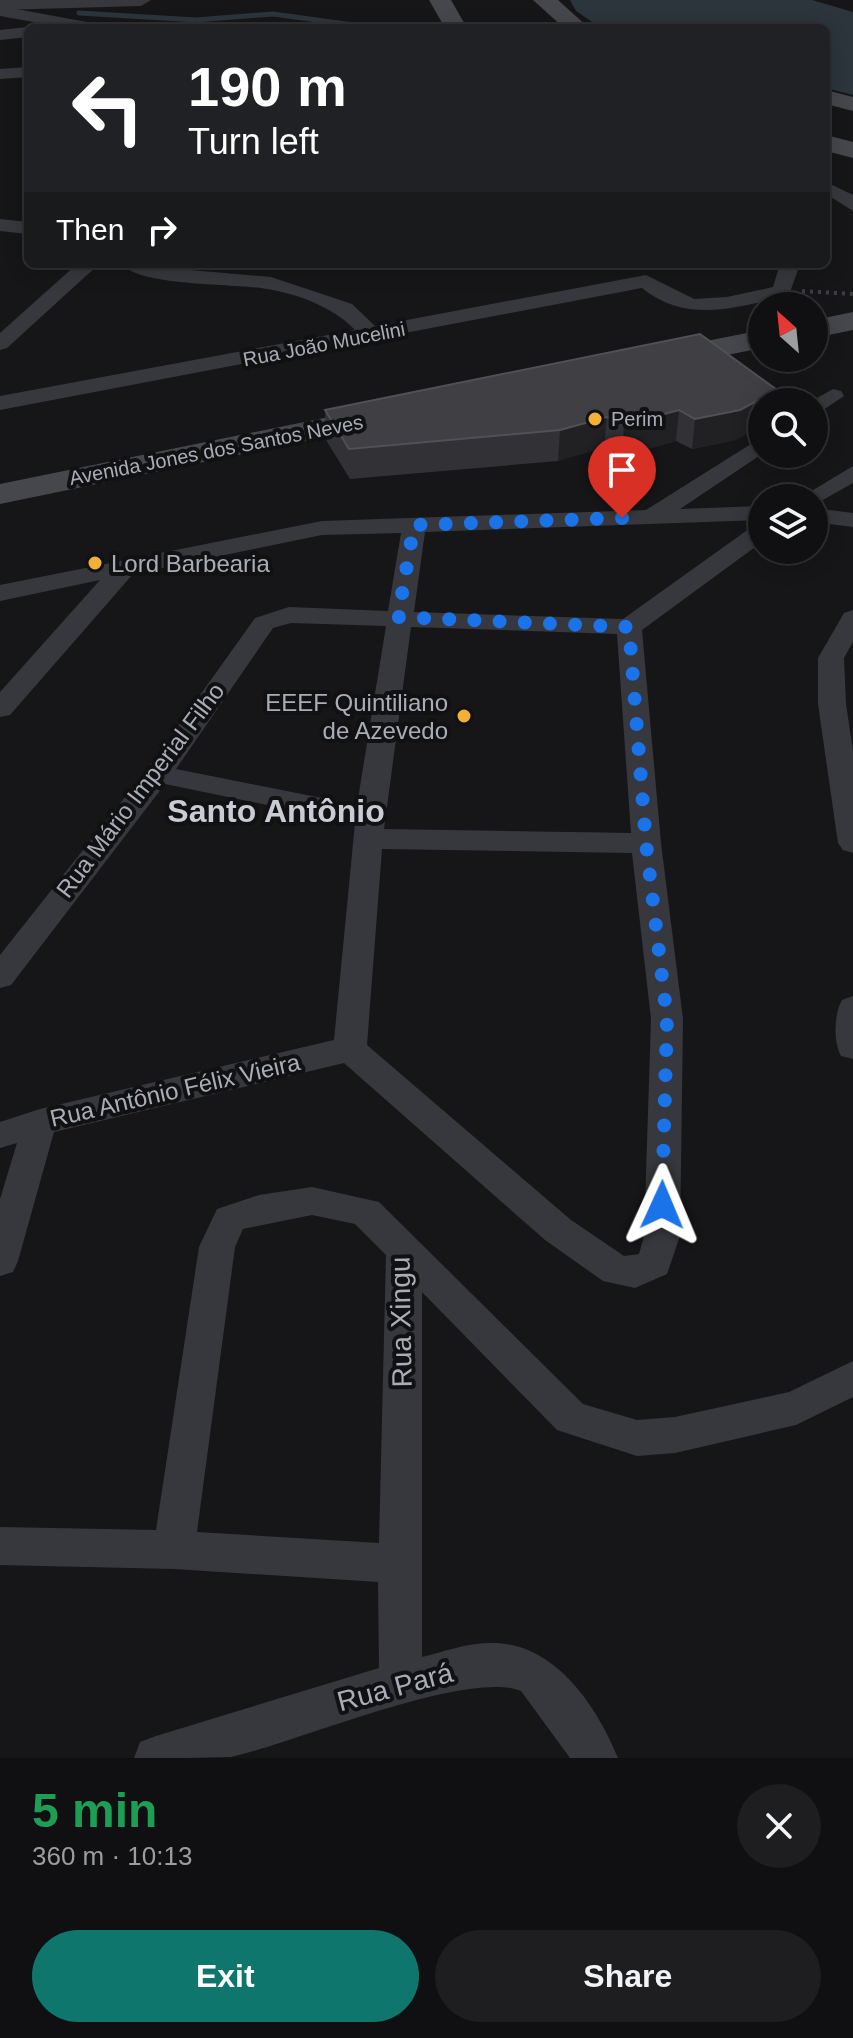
<!DOCTYPE html>
<meta charset="utf-8">
<style>
:root{--surface:#101012;--page:#1e1e20;--text:#f1f3f6;--muted:#9c9d9f;--line:#303032;--accent:#0f766e}
body{margin:0;font-family:Helvetica,sans-serif;background:var(--page);color:var(--text);height:100vh;display:flex;flex-direction:column;font-size:30px;white-space:nowrap}
*{box-sizing:border-box;margin:0}
p{font-size:26px;color:var(--muted)}
.icon{flex:none;width:44px;height:44px;fill:none;stroke:currentColor;stroke-width:2;stroke-linecap:round;stroke-linejoin:round}
.map{position:relative;height:1758px;overflow:hidden}
.panel{display:flex;flex-direction:column;background:var(--surface);flex:1}
.panel>*{flex:none}
.hud{position:absolute;left:24px;top:24px;width:806px;height:244px;border-radius:12px;box-shadow:0 4px 20px #0003,0 0 0 2px var(--line);background:#202124;color:#fff;overflow:hidden}
.needle{width:52px;rotate:333deg}
.fabs{position:absolute;left:748px;top:292px;display:grid;gap:16px}
.fabs a{display:grid;place-items:center;width:80px;height:80px;border-radius:50%;background:var(--surface);box-shadow:0 4px 20px #0003,0 0 0 2px var(--line);font-size:40px}
.pin{position:absolute;display:grid;place-items:center;width:68px;height:68px;color:#fff;margin:-82px -34px;border-radius:50% 50% 50% 0;rotate:-45deg;box-shadow:0 0 8px #0007}
.pin .icon{rotate:45deg}
.me{position:absolute;width:88px;margin:-44px;rotate:1deg;stroke-linejoin:round;filter:drop-shadow(0 0 6px #0008)}
.turn{display:flex;align-items:center;gap:28px;height:168px;padding:0 32px;font-size:36px}
.turn .icon{width:104px;height:104px;stroke-width:2.5}
.turn b{display:block;font-size:56px;line-height:68px}
.then{display:flex;align-items:center;height:76px;padding:0 32px;background:#0003;gap:16px;font-size:30px}
.round{display:grid;place-items:center;flex:none;width:84px;height:84px;border-radius:42px;background:var(--page)}
.summary{display:flex;align-items:center;justify-content:space-between;height:136px;padding:0 32px}
h1{font-size:48px;font-weight:700;line-height:60px;color:#1e9e55}
.action{display:flex;gap:16px;margin-top:auto;padding:16px 32px}
.action a{flex:1;height:92px;border-radius:48px;background:var(--accent);color:#fff;font-size:32px;font-weight:700;line-height:92px;text-align:center}
.action a+a{background:var(--page);color:var(--text)}
.map>svg:first-child{display:block}
.water{fill:#2c353c}
.lines{fill:none;stroke-linecap:round;stroke-linejoin:round}
.stream{stroke:#2c353c;stroke-width:5}
.path{stroke:#3d3f44;stroke-width:4;stroke-dasharray:3 5;stroke-linecap:butt}
.minor{fill:#37383d;fill-rule:evenodd}
.tertiary{fill:#37383d;fill-rule:evenodd}
.secondary{fill:#45474d;fill-rule:evenodd}
.wall{fill:#323236}
.shaded-wall{fill:#212124}
.building{fill:#3f3f44;stroke:#4f5156;stroke-width:2}
.route{stroke:#1a73e8;stroke-width:14;stroke-dasharray:0 25.2}
.poi-dot{fill:#f2b134;stroke:#111113;stroke-width:3}
.labels{text-anchor:middle;dominant-baseline:central;stroke-width:8;stroke-linejoin:round;paint-order:stroke}
.far-street-label{font-size:20px;fill:#a8adb8;stroke:#111113}
.far-poi-label{font-size:20px;fill:#a8adb8;stroke:#111113;text-anchor:start}
.poi-label{font-size:24px;fill:#a8adb8;stroke:#111113;text-anchor:start}
.street-label{font-size:24px;fill:#a8adb8;stroke:#111113}
.near-street-label{font-size:28px;fill:#a8adb8;stroke:#111113}
.district-label{font-size:32px;font-weight:bold;fill:#c9ccd4;stroke:#111113}
</style>
<div class="map">
<svg width="853" height="1758" viewBox="0 0 853 1758">
<rect width="100%" height="100%" fill="#161618"/>
<polygon class="water" points="570,0 812,0 853,12 853,95 826,88 826,28 601,28 576,11"/>
<g class="lines">
<polyline class="stream" points="79,13 196,20 273,14 353,25"/>
<polyline class="path" points="802,291 853,294"/>
<g class="minor">
<polygon points="0,6 92,23 100,28 67,28 0,16"/>
<polygon points="28,27 28,37 0,40 0,30"/>
<polygon points="28,67 28,77 0,79 0,69"/>
<polygon points="826,182 853,195 853,211 826,194"/>
<polygon points="0,219 28,222 28,234 0,231"/>
<polygon points="77,264 99,264 7,348 0,350 0,333"/>
<path d="M121,264l150,13 81,27 23,22 271,-51 48,24 33,-2 46,-10 7,-23h20l-11,31c-51,13 -103,29 -147,-7l-642,122v-14l355,-66c-22,-23 -57,-36 -88,-41 -33,-6 -125,-2 -146,-25z"/>
<polygon points="833,389 841,391 844,396 814,416 814,402 810,402"/>
<path d="M762,437v17l-82,55 82,-3v14l-337,12 -11,80 209,7 130,-93 9,-2v18l-120,88 19,213 22,176 -3,217 -13,38 -32,14 -32,-7 -58,-41 -201,-177 -290,69 -36,129 -5,11 -13,4v-77l17,-56 -17,5v-26l40,-13 294,-69 21,-217 -190,-39 -154,201 -11,3v-33l148,-187 107,-150 34,-11 99,4 13,-78 -79,2 -189,39 -123,141 -10,2v-25l100,-112 -100,21v-16l322,-64 324,-11zM291,623l95,3 -29,179 -181,-36 97,-141zM411,627l206,7 14,199 -247,-4zM382,849l250,4 19,166 -7,217 -5,18 -15,2 -53,-36 -204,-175z"/>
<polygon points="853,466 853,483 814,505 814,498 800,498"/>
<polygon points="814,508 853,513 853,527 814,522"/>
<polygon points="853,610 853,642 844,658 846,704 853,751 853,853 843,850 838,843 818,704 818,658 844,613"/>
<path d="M853,996v63l-12,-3c-8,-15 -7,-42 1,-56z"/>
<path d="M312,1187l67,15 204,202 54,16 38,-3 114,-25 64,-31v36l-57,28 -121,28 -38,3 -80,-26 -135,-138v365c21,-5 45,-14 67,-14 64,-2 107,61 129,115h-48l-49,-67c-54,-22 -226,52 -290,66 -29,1 -67,1 -97,1l6,-16 16,-6 223,-68 -1,-86 -204,-13 -174,-4v-38l156,3 43,-283 18,-38 42,-14zM312,1215l43,9 31,31 -7,288 -182,-11 38,-285 8,-18z"/>
</g>
<polygon class="tertiary" points="0,0 151,0 141,6 0,10"/>
<g class="secondary">
<polygon points="429,0 451,0 467,28 445,28"/>
<polygon points="533,0 558,0 589,28 564,28"/>
<polygon points="826,90 853,97 853,111 826,104"/>
<polygon points="826,135 853,142 853,158 826,151"/>
<polygon points="853,312 853,330 814,338 814,320"/>
<polygon points="762,330 762,348 662,368 651,366 646,359 651,352"/>
<polygon points="383,406 394,409 399,416 394,423 0,504 0,484"/>
</g>
</g>
<polygon class="wall" points="777,390 775,402 762,402 736,440 692,449 676,441 622,456 604,447 558,461 350,479 326,440 325,410"/>
<g class="shaded-wall">
<polygon points="777,390 775,402 762,402 762,426 736,440 692,449 695,419"/>
<polygon points="679,410 676,441 622,456 624,425"/>
<polygon points="607,417 604,447 558,461 560,430"/>
</g>
<polygon class="building" points="700,334 777,390 740,410 695,419 679,410 624,425 607,417 560,430 349,449 325,410"/>
<g class="lines">
<polyline class="route" points="622,518 414,525 398,617 629,627 646,843 667,1019 662,1205"/>
</g>
<g class="poi-dot">
<circle cx="595" cy="419" r="8"/>
<circle cx="95" cy="563" r="8"/>
<circle cx="464" cy="716" r="8"/>
</g>
<g class="labels">
<g class="far-street-label">
<text transform="translate(324 344) rotate(-11)">Rua João Mucelini</text>
<text transform="translate(216 450) rotate(-11)">Avenida Jones dos Santos Neves</text>
</g>
<g class="far-poi-label">
<text x="611" y="419">Perim</text>
</g>
<g class="poi-label">
<text x="111" y="563">Lord Barbearia</text>
<text x="448" y="702" text-anchor="end">EEEF Quintiliano<tspan x="448" dy="28">de Azevedo</tspan></text>
</g>
<g class="street-label">
<text transform="translate(140 790) rotate(-53)">Rua Mário Imperial Filho</text>
<text transform="translate(175 1090) rotate(-13)">Rua Antônio Félix Vieira</text>
</g>
<g class="near-street-label">
<text transform="translate(401 1322) rotate(-91)">Rua Xingu</text>
<text transform="translate(395 1687) rotate(-15)">Rua Pará</text>
</g>
<g class="district-label">
<text x="276" y="811">Santo Antônio</text>
</g>
</g>
</svg>
<div class="fabs">
<a><svg class="needle" viewBox="-14 -14 28 28"><path d="M0-13l5 13h-10z" fill="#e53935"/><path d="M0 13l5-13h-10z" fill="#9c9d9f"/></svg></a>
<a><svg class="icon" aria-label="search" viewBox="0 0 24 24"><circle cx="10" cy="10" r="6"/><path d="M15 15l6 6"/></svg></a>
<a><svg class="icon" aria-label="layers" viewBox="0 0 24 24"><path d="M12 4l9 5-9 5-9-5zM3 14l9 5 9-5"/></svg></a>
</div>
<div class="pin" style="left:622px;top:518px;background:#d93025"><svg class="icon" aria-label="arrive" viewBox="0 0 24 24"><path d="M6 21V4h12l-3 4 3 4H6"/></svg></div>
<svg class="me" style="left:662px;top:1205px" viewBox="-20 -20 40 40"><path d="M0-17L14 15 0 8-14 15z" fill="#1a73e8" stroke="#fff" stroke-width="4"/></svg>
<div class="hud">
<div class="turn"><svg class="icon" aria-label="left" viewBox="0 0 24 24"><path d="M17 20v-9H6M10 6l-5 5 5 5"/></svg><div><b>190 m</b>Turn left</div></div>
<div class="then">Then<svg class="icon" aria-label="right" viewBox="0 0 24 24"><path d="M7 20v-9h11M14 6l5 5-5 5"/></svg></div>
</div>
</div>
<section class="panel">
<div class="summary"><div><h1>5 min</h1><p>360 m · 10:13</p></div><a class="round"><svg class="icon" aria-label="close" viewBox="0 0 24 24"><path d="M6 6l12 12M18 6L6 18"/></svg></a></div>
<div class="action"><a>Exit</a><a>Share</a></div>
</section>
